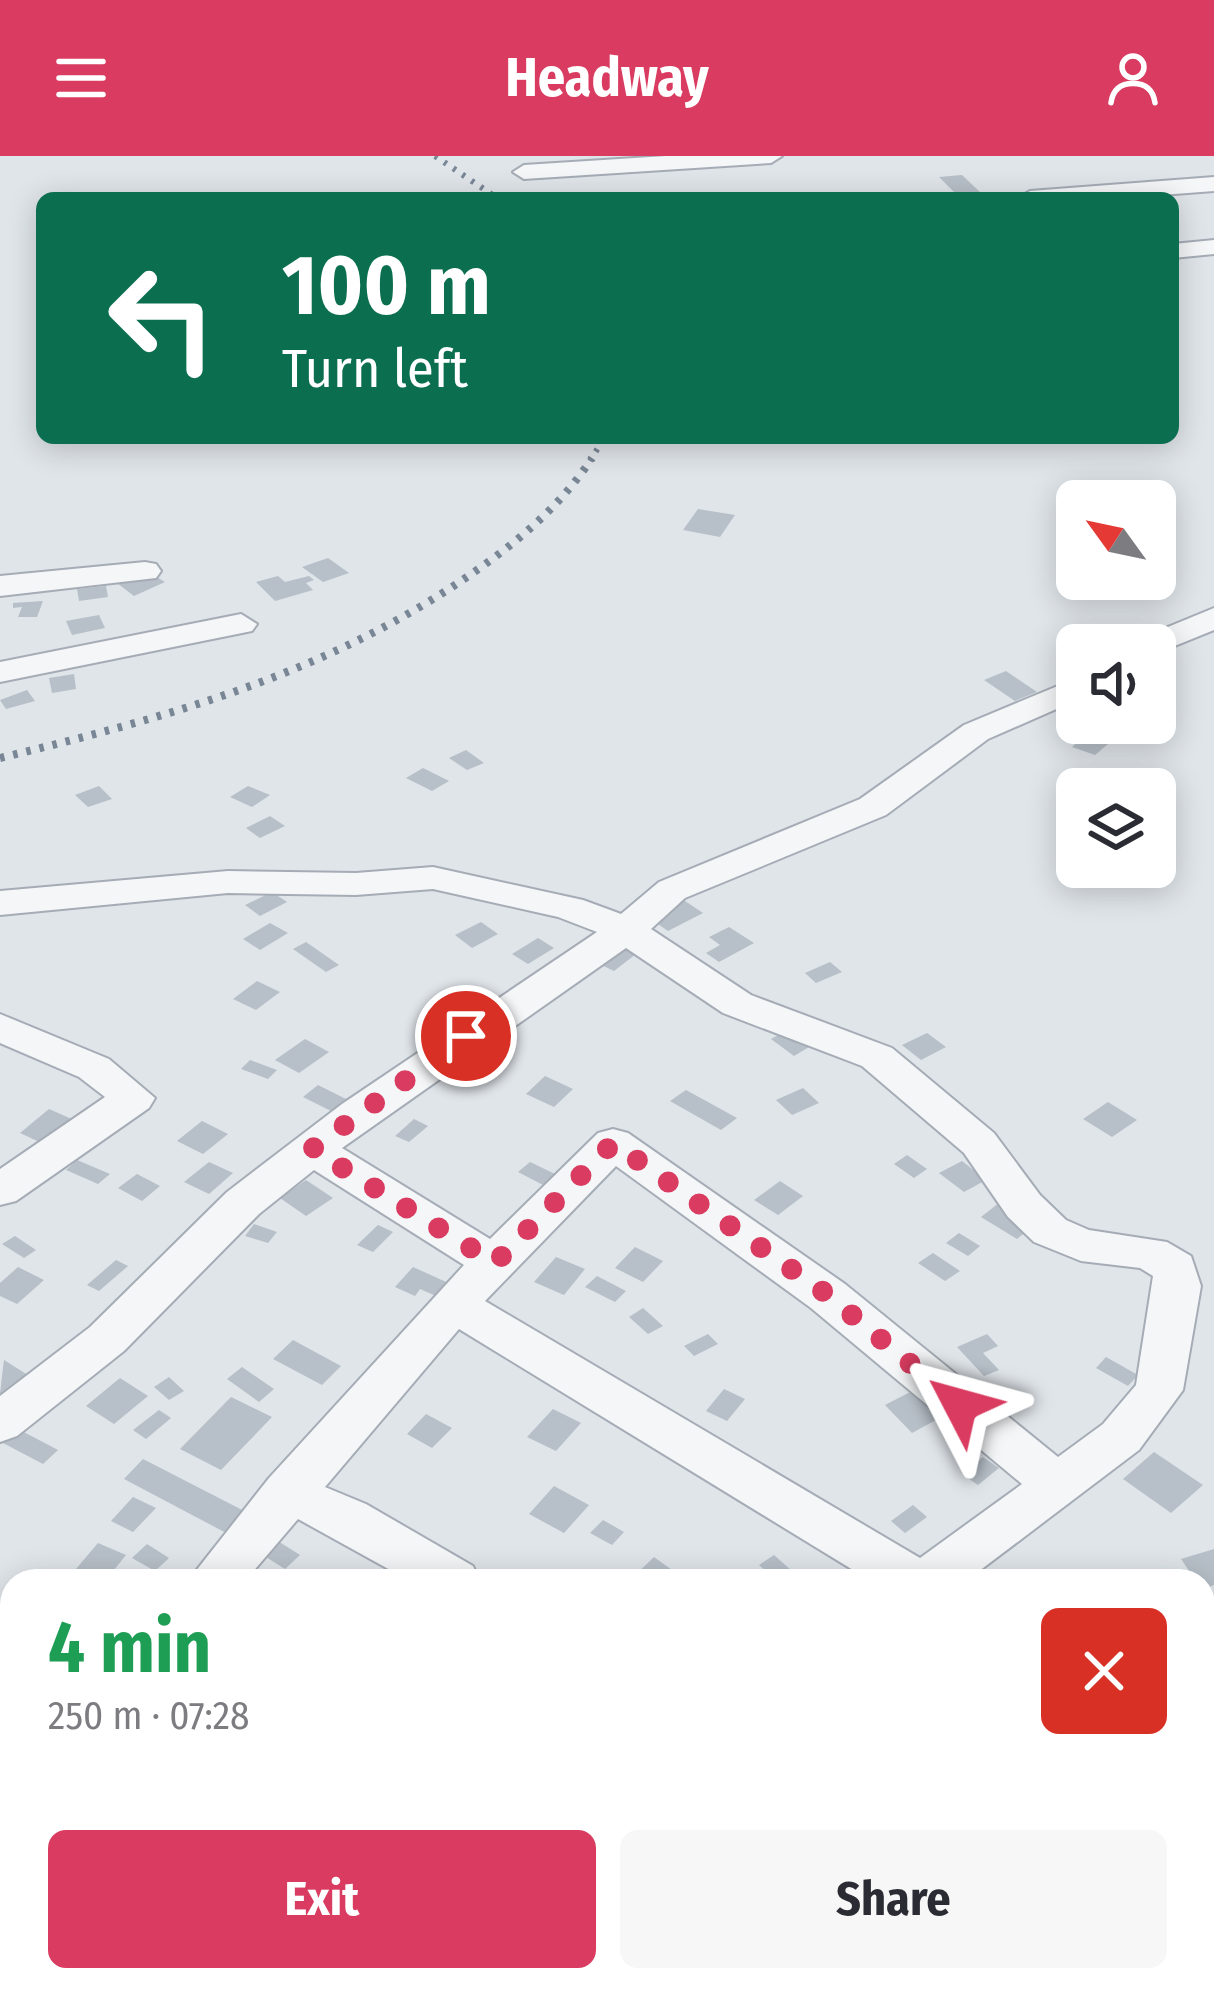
<!DOCTYPE html>
<meta charset="utf-8">
<style>
:root{--surface:#fff;--page:#f7f7f7;--text:#2b2b33;--muted:#7c7c81;--accent:#d93c60}
body{margin:0;font-family:"Fira Sans Condensed",sans-serif;background:var(--page);color:var(--text);height:100vh;display:flex;flex-direction:column;font-size:45px;white-space:nowrap}
*{box-sizing:border-box;margin:0}
p{font-size:39px;color:var(--muted)}
.icon{flex:none;width:66px;height:66px;fill:none;stroke:currentColor;stroke-width:2;stroke-linecap:round;stroke-linejoin:round}
.map{position:relative;flex:1;overflow:hidden}
.side{position:absolute;left:0px;top:1413px;width:1215px;height:423px;display:flex;flex-direction:column;background:var(--surface);border-radius:36px 36px 0 0;box-shadow:0 6px 30px #0003}
.side>*{flex:none}
.top-card{position:absolute;left:36px;top:36px;width:1143px;height:252px;border-radius:18px;box-shadow:0 6px 30px #0003;background:#0b6e4f;color:#fff;overflow:hidden}
.needle{width:78px;rotate:303deg}
.fabs{position:absolute;left:1056px;top:324px;display:grid;gap:24px}
.fabs a{display:grid;place-items:center;width:120px;height:120px;border-radius:18px;background:var(--surface);box-shadow:0 6px 30px #0003;font-size:60px}
.pin{position:absolute;display:grid;place-items:center;width:102px;height:102px;color:#fff;margin:-51px;border:6px solid #fff;border-radius:50%;box-shadow:0 3px 12px #0007}
.me{position:absolute;width:132px;margin:-66px;rotate:309deg;stroke-linejoin:round;filter:drop-shadow(0 0 9px #0008)}
.turn{display:flex;align-items:center;gap:42px;height:252px;padding:0 48px;font-size:54px}
.turn .icon{width:156px;height:156px;stroke-width:2.5}
.turn b{display:block;font-size:84px;line-height:102px}
.round{display:grid;place-items:center;flex:none;width:126px;height:126px;border-radius:18px;background:var(--page)}
.headline{display:flex;align-items:center;justify-content:space-between;height:204px;padding:0 48px}
h1{font-size:72px;font-weight:700;line-height:90px;color:#1e9e55}
.button{display:flex;gap:24px;margin-top:auto;padding:24px 48px}
.button a{flex:1;height:138px;border-radius:18px;background:var(--accent);color:#fff;font-size:48px;font-weight:700;line-height:138px;text-align:center}
.button a+a{background:var(--page);color:var(--text)}
header{display:flex;justify-content:space-between;align-items:center;height:156px;padding:0 48px;background:var(--accent);color:#fff;font-size:54px;font-weight:700}
.map>svg:first-child{display:block}
.building{fill:#b7bfc8}
.lines{fill:none;stroke-linecap:round;stroke-linejoin:round}
.minor-casing{stroke:#a5acb5;stroke-width:4}
.minor{fill:#f4f6f8;fill-rule:evenodd}
.rail-far1{stroke:#798695;stroke-width:6;stroke-dasharray:3 8;stroke-linecap:butt}
.rail{stroke:#798695;stroke-width:8;stroke-dasharray:4.5 9;stroke-linecap:butt}
.route{stroke:#d93c60;stroke-width:21;stroke-dasharray:0 37.8}
</style>
<header><svg class="icon" aria-label="menu" viewBox="0 0 24 24"><path d="M4 6h16M4 12h16M4 18h16"/></svg>Headway<svg class="icon" aria-label="person" viewBox="0 0 24 24"><circle cx="12" cy="8" r="4"/><path d="M4 21q1-7 8-7t8 7"/></svg></header>
<div class="map">
<svg width="1214" height="1835" viewBox="0 0 1214 1835">
<rect width="100%" height="100%" fill="#e0e5ea"/>
<g class="building">
<polygon points="962,19 981,37 957,39 939,21"/>
<polygon points="698,353 735,359 720,381 683,374"/>
<polygon points="328,402 349,417 323,426 302,411"/>
<polygon points="148,416 165,426 134,440 113,424"/>
<polygon points="278,420 285,426 309,420 314,424 306,427 313,434 275,445 256,426"/>
<polygon points="106,430 108,441 79,445 77,433"/>
<polygon points="43,445 37,461 18,461 22,451 13,452 13,447"/>
<polygon points="99,459 105,472 72,479 66,465"/>
<polygon points="1006,515 1037,536 1015,545 984,524"/>
<polygon points="74,518 76,533 52,537 49,522"/>
<polygon points="27,534 35,545 6,553 0,544"/>
<polygon points="1085,579 1108,588 1095,599 1072,591"/>
<polygon points="466,594 484,607 467,614 449,602"/>
<polygon points="423,612 449,625 432,635 406,622"/>
<polygon points="99,630 112,643 88,651 75,639"/>
<polygon points="248,630 270,639 252,651 230,641"/>
<polygon points="270,660 285,670 260,682 246,672"/>
<polygon points="272,736 287,746 260,760 245,749"/>
<polygon points="679,741 703,757 668,775 645,759"/>
<polygon points="481,766 498,778 472,792 455,779"/>
<polygon points="270,767 288,777 260,794 243,783"/>
<polygon points="729,771 754,787 719,806 706,797 720,789 709,781"/>
<polygon points="538,782 554,792 528,808 512,798"/>
<polygon points="306,786 339,809 326,816 293,793"/>
<polygon points="620,790 636,798 614,815 597,807"/>
<polygon points="830,806 842,816 816,827 805,817"/>
<polygon points="257,825 280,836 256,854 233,843"/>
<polygon points="791,872 814,888 794,900 771,883"/>
<polygon points="927,877 946,891 921,904 902,889"/>
<polygon points="305,883 329,896 299,917 275,904"/>
<polygon points="250,904 277,914 268,923 241,913"/>
<polygon points="545,920 573,933 554,951 526,938"/>
<polygon points="318,929 350,945 335,957 303,941"/>
<polygon points="803,932 819,947 792,959 776,944"/>
<polygon points="686,934 737,962 721,974 670,945"/>
<polygon points="1108,946 1137,964 1112,981 1083,963"/>
<polygon points="49,953 74,964 46,989 20,977"/>
<polygon points="414,963 428,970 409,986 395,980"/>
<polygon points="202,965 228,978 203,998 177,985"/>
<polygon points="907,999 927,1013 914,1022 894,1008"/>
<polygon points="77,1004 110,1018 98,1028 66,1014"/>
<polygon points="962,1005 986,1024 964,1036 939,1017"/>
<polygon points="209,1006 233,1017 209,1038 184,1026"/>
<polygon points="530,1006 555,1018 543,1029 518,1016"/>
<polygon points="137,1018 160,1030 142,1045 118,1032"/>
<polygon points="306,1024 333,1042 306,1060 280,1042"/>
<polygon points="780,1025 803,1040 778,1059 754,1044"/>
<polygon points="1009,1039 1044,1061 1017,1083 981,1061"/>
<polygon points="254,1068 277,1076 268,1087 245,1080"/>
<polygon points="378,1069 393,1076 373,1096 357,1089"/>
<polygon points="959,1077 980,1090 968,1100 946,1087"/>
<polygon points="15,1080 36,1094 24,1102 2,1088"/>
<polygon points="635,1091 663,1105 643,1126 615,1112"/>
<polygon points="933,1097 960,1115 945,1125 918,1107"/>
<polygon points="556,1101 585,1113 564,1139 534,1126"/>
<polygon points="116,1104 128,1110 99,1135 87,1129"/>
<polygon points="18,1111 44,1124 17,1148 0,1140 0,1127"/>
<polygon points="413,1111 464,1134 452,1147 420,1133 415,1140 395,1131"/>
<polygon points="597,1120 626,1135 615,1146 585,1131"/>
<polygon points="643,1152 663,1170 648,1178 629,1161"/>
<polygon points="708,1178 718,1188 694,1200 684,1190"/>
<polygon points="987,1178 998,1190 983,1197 999,1214 984,1220 957,1191"/>
<polygon points="293,1184 341,1210 322,1229 273,1203"/>
<polygon points="1106,1201 1138,1219 1128,1230 1096,1212"/>
<polygon points="4,1204 31,1221 8,1241 0,1237"/>
<polygon points="242,1211 274,1233 259,1246 227,1223"/>
<polygon points="169,1221 184,1235 169,1244 154,1231"/>
<polygon points="120,1222 148,1240 114,1268 86,1250"/>
<polygon points="918,1232 945,1259 912,1277 885,1249"/>
<polygon points="724,1233 745,1243 727,1265 706,1255"/>
<polygon points="231,1241 272,1261 221,1314 180,1293"/>
<polygon points="553,1253 581,1267 556,1295 527,1281"/>
<polygon points="159,1254 171,1262 146,1283 133,1274"/>
<polygon points="426,1258 452,1272 432,1292 407,1278"/>
<polygon points="18,1273 58,1294 43,1308 3,1287"/>
<polygon points="1154,1296 1203,1329 1171,1357 1123,1323"/>
<polygon points="983,1301 999,1312 978,1329 963,1319"/>
<polygon points="143,1303 250,1358 230,1379 124,1323"/>
<polygon points="554,1330 589,1349 564,1377 529,1358"/>
<polygon points="133,1341 156,1352 133,1376 111,1365"/>
<polygon points="913,1349 927,1361 905,1377 891,1365"/>
<polygon points="603,1364 624,1376 612,1389 590,1377"/>
<polygon points="273,1382 300,1399 285,1413 258,1396"/>
<polygon points="98,1387 126,1399 105,1425 76,1413"/>
<polygon points="147,1388 169,1402 155,1415 132,1402"/>
<polygon points="1214,1393 1214,1429 1203,1433 1203,1425 1196,1425 1181,1403"/>
<polygon points="774,1399 801,1423 777,1425 759,1409"/>
<polygon points="654,1401 672,1414 660,1425 629,1425"/>
<polygon points="536,1824 590,1824 578,1835 547,1835"/>
</g>
<g class="lines">
<defs>
<g id="minor">
<polygon points="666,0 782,0 771,7 524,23 513,16 524,9"/>
<polygon points="1214,21 1214,35 1122,42 1018,42 1030,35"/>
<polygon points="1214,84 1214,98 1173,102 1173,88"/>
<polygon points="145,406 156,408 161,415 156,422 0,440 0,420"/>
<polygon points="1214,452 1214,474 1155,498 1155,489 1137,489 1141,482"/>
<polygon points="241,458 257,468 252,475 0,526 0,506"/>
<path d="M1077,522v22l-89,39 -102,76 -201,83 -34,31 100,66 141,53 102,85 46,62 26,25 23,10 78,12 24,14 10,30 -18,104 -44,60 -173,131h-95l-412,-252 -134,158 41,17 107,62 7,15h-70l-112,-62 -53,62h-57l81,-103 195,-213 -150,-95 -55,44 -135,137 -107,85 -17,6v-46l90,-69 137,-135 115,-88 255,-172 -39,-15 -125,-28 -77,6 -128,-2 -228,22v-24l228,-20 128,2 77,-6 150,33 38,14 38,-32 201,-83 104,-74zM626,792l97,65 139,53 102,87 44,64 26,25 47,19 59,7 13,8 -17,109 -33,39 -45,33 -213,-173 -217,-151 -15,-4 -15,4 -108,106 -148,-91zM616,1010l195,142 211,176 -102,74 -435,-257z"/>
<polygon points="0,858 109,903 155,942 149,952 16,1045 0,1049 0,1013 105,941 79,921 0,887"/>
<polygon points="1203,1599 1214,1603 1214,1659 1203,1655"/>
<polygon points="12,1627 12,1686 0,1691 0,1631"/>
<polygon points="0,1758 12,1762 12,1818 0,1814"/>
<polygon points="85,1824 163,1824 168,1835 90,1835"/>
<polygon points="318,1824 386,1824 381,1835 313,1835"/>
<polygon points="769,1824 835,1824 840,1835 774,1835"/>
</g>
</defs>
<use href="#minor" class="minor-casing"/>
<use href="#minor" class="minor"/>
<g class="rail-far1">
<polyline points="435,0 497,42"/>
<polyline points="590,305 604,282"/>
</g>
<path class="rail" d="M0,602c160,-39 312,-80 452,-171 53,-35 105,-75 140,-129"/>
</g>
<g class="lines">
<polyline class="route" points="466,880 312,993 495,1107 613,987 828,1139 960,1249"/>
</g>
</svg>
<div class="fabs">
<a><svg class="needle" viewBox="-14 -14 28 28"><path d="M0-13l5 13h-10z" fill="#e53935"/><path d="M0 13l5-13h-10z" fill="#7c7c81"/></svg></a>
<a><svg class="icon" aria-label="sound" viewBox="0 0 24 24"><path d="M4 9h4l5-4v14l-5-4H4zM17 9q2 3 0 6"/></svg></a>
<a><svg class="icon" aria-label="layers" viewBox="0 0 24 24"><path d="M12 4l9 5-9 5-9-5zM3 14l9 5 9-5"/></svg></a>
</div>
<div class="pin" style="left:466px;top:880px;background:#d93025"><svg class="icon" aria-label="arrive" viewBox="0 0 24 24"><path d="M6 21V4h12l-3 4 3 4H6"/></svg></div>
<svg class="me" style="left:960px;top:1249px" viewBox="-20 -20 40 40"><path d="M0-17L14 15 0 8-14 15z" fill="#d93c60" stroke="#fff" stroke-width="4"/></svg>
<div class="top-card">
<div class="turn"><svg class="icon" aria-label="left" viewBox="0 0 24 24"><path d="M17 20v-9H6M10 6l-5 5 5 5"/></svg><div><b>100 m</b>Turn left</div></div>
</div>
<section class="side">
<div class="headline"><div><h1>4 min</h1><p>250 m · 07:28</p></div><a class="round" style="background:#d93025;color:#fff"><svg class="icon" aria-label="close" viewBox="0 0 24 24"><path d="M6 6l12 12M18 6L6 18"/></svg></a></div>
<div class="button"><a>Exit</a><a>Share</a></div>
</section>
</div>
